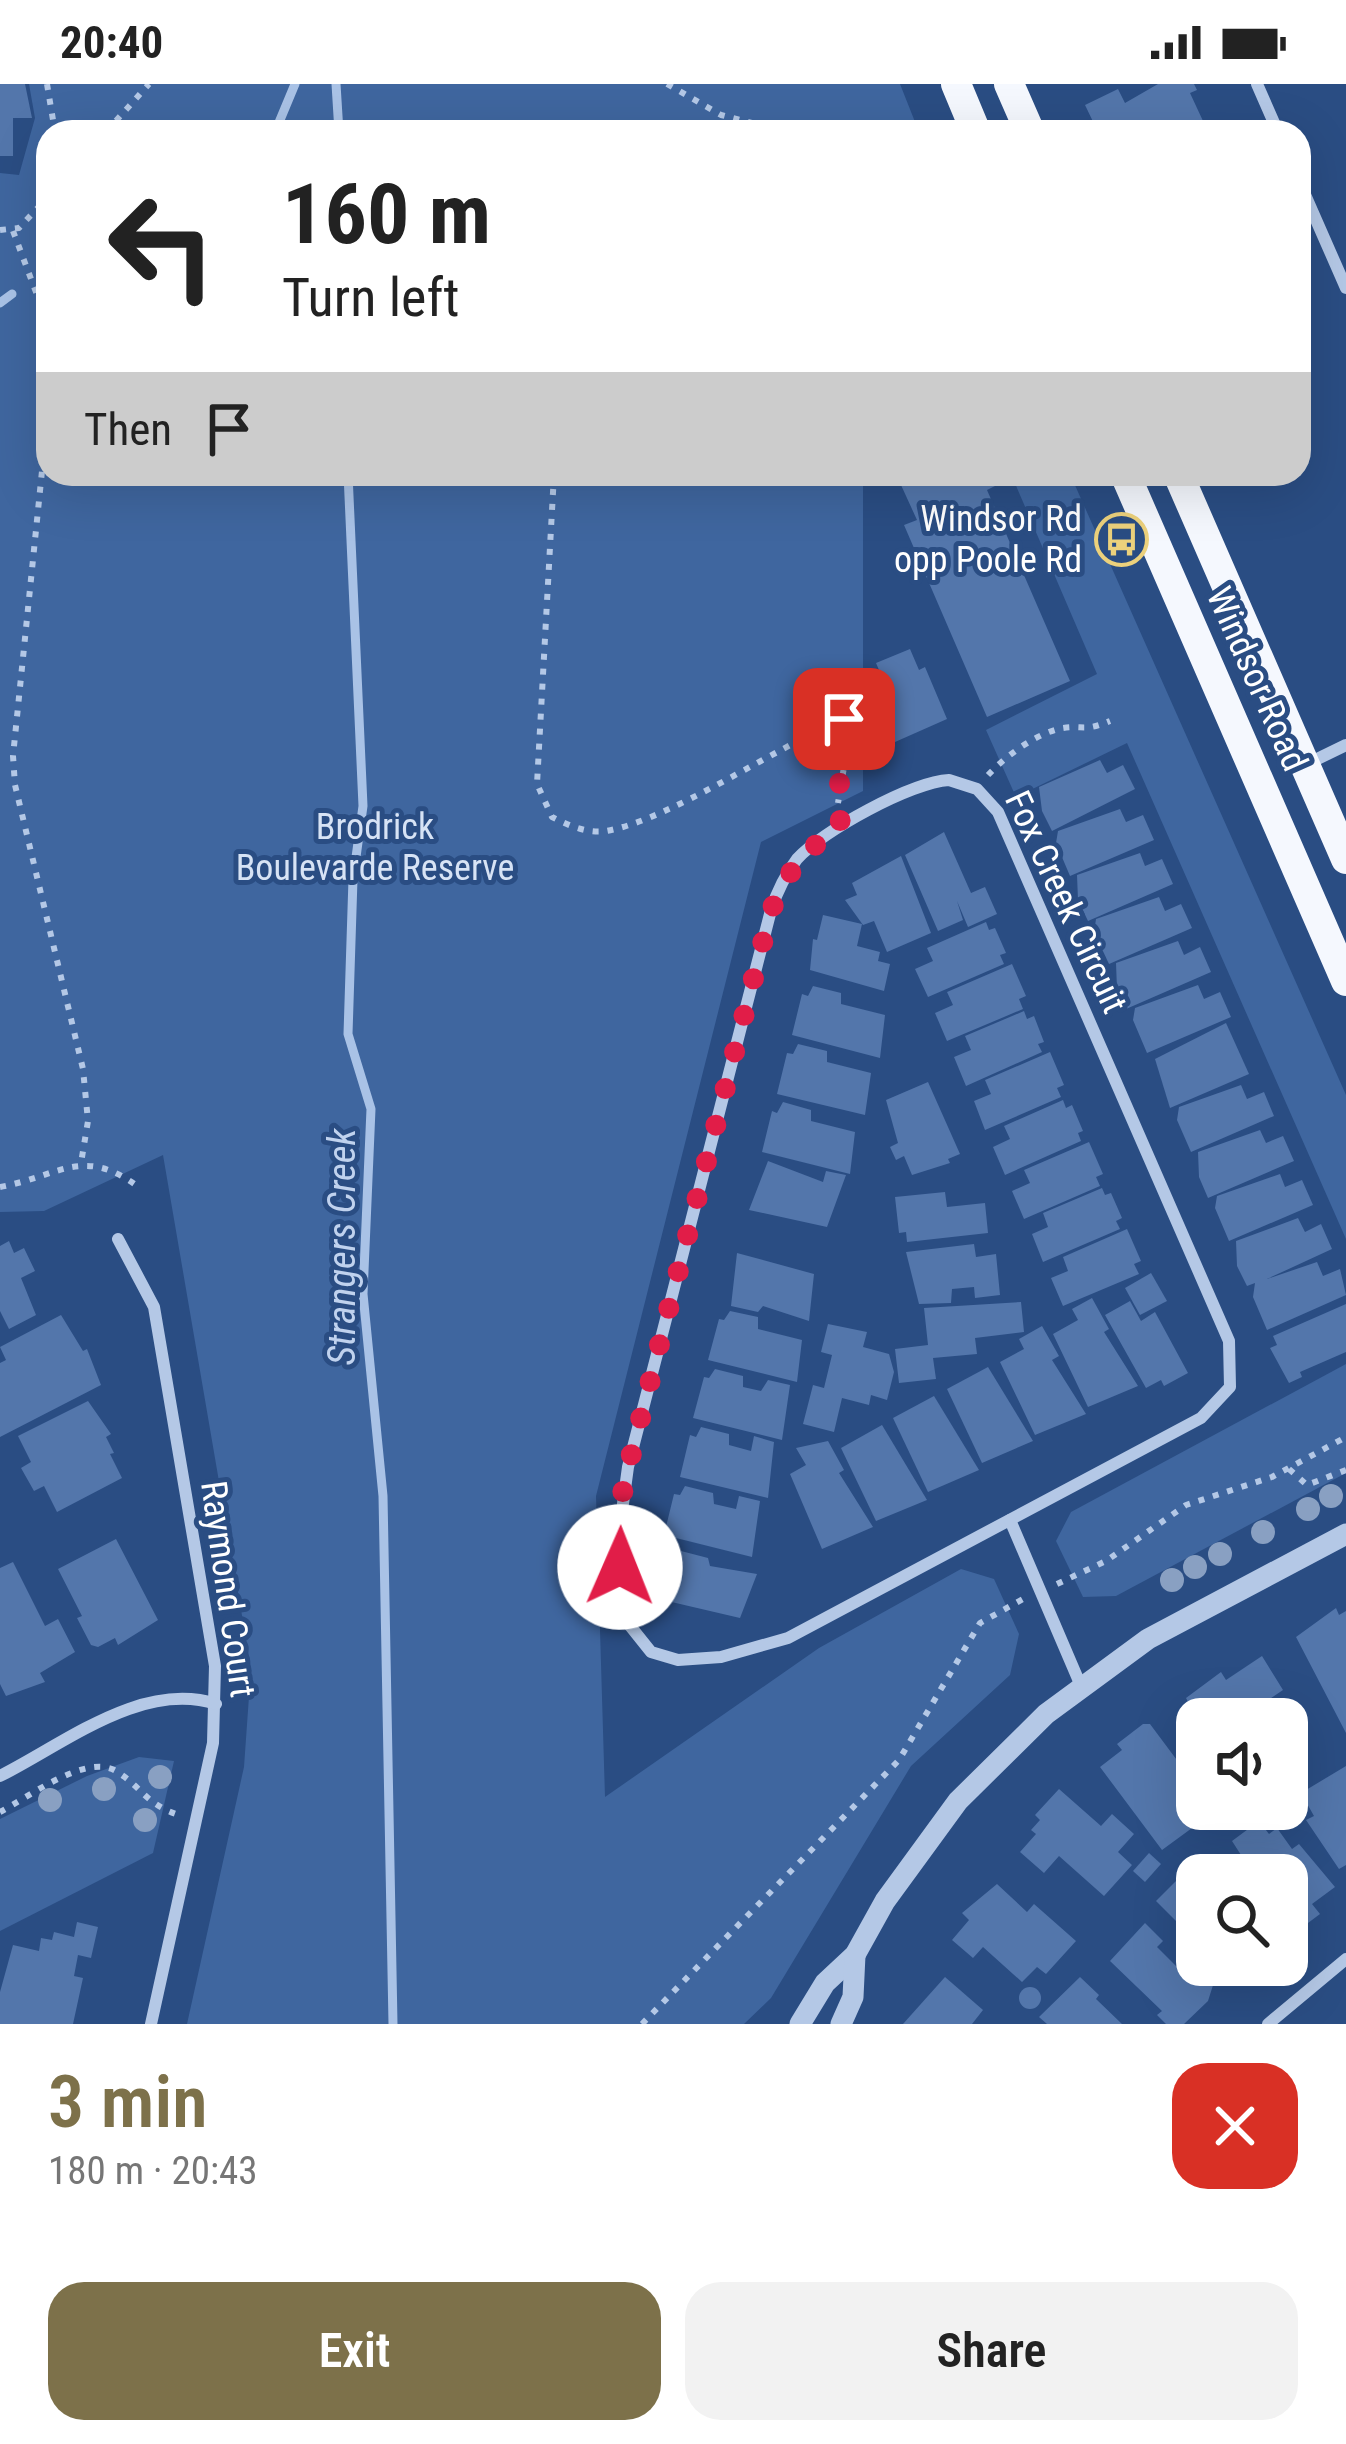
<!DOCTYPE html>
<meta charset="utf-8">
<style>
:root{--surface:#fff;--page:#f2f2f2;--text:#222;--muted:#767676;--accent:#7d714a}
body{margin:0;font-family:"Roboto Condensed",sans-serif;background:var(--page);color:var(--text);height:100vh;display:flex;flex-direction:column;font-size:45px;white-space:nowrap}
*{box-sizing:border-box;margin:0}
p{font-size:39px;color:var(--muted)}
.icon{flex:none;width:66px;height:66px;fill:none;stroke:currentColor;stroke-width:2;stroke-linecap:round;stroke-linejoin:round}
.map{position:relative;height:1940px;overflow:hidden}
.sheet{display:flex;flex-direction:column;background:var(--surface);flex:1}
.sheet>*{flex:none}
.top-card{position:absolute;left:36px;top:36px;width:1275px;height:366px;border-radius:36px;box-shadow:0 12px 48px #0002;background:#fff;color:var(--text);overflow:hidden}
.tools{position:absolute;left:1176px;top:1614px;display:grid;gap:24px}
.tools a{display:grid;place-items:center;width:132px;height:132px;border-radius:24px;background:var(--surface);box-shadow:0 12px 48px #0002;font-size:60px}
.pin{position:absolute;display:grid;place-items:center;width:102px;height:102px;color:#fff;margin:-51px;border-radius:24px;box-shadow:0 6px 18px #0006}
.me{position:absolute;width:132px;margin:-66px;rotate:1deg;stroke-linejoin:round;filter:drop-shadow(0 0 9px #0008)}
.turn{display:flex;align-items:center;gap:42px;height:252px;padding:0 48px;font-size:54px}
.turn .icon{width:156px;height:156px;stroke-width:2.5}
.turn b{display:block;font-size:84px;line-height:102px}
.then{display:flex;align-items:center;height:114px;padding:0 48px;background:#0003;gap:24px;font-size:45px}
.round{display:grid;place-items:center;flex:none;width:126px;height:126px;border-radius:36px;background:var(--page)}
.headline{display:flex;align-items:center;justify-content:space-between;height:204px;padding:0 48px}
h1{font-size:72px;font-weight:600;line-height:90px;color:var(--accent)}
.primary-button{display:flex;gap:24px;margin-top:auto;padding:24px 48px}
.primary-button a{flex:1;height:138px;border-radius:36px;background:var(--accent);color:#fff;font-size:48px;font-weight:600;line-height:138px;text-align:center}
.primary-button a+a{background:var(--page);color:var(--text)}
.status{display:flex;justify-content:space-between;align-items:center;height:84px;padding:0 60px;background:var(--surface);direction:ltr}
.status svg{height:33px;fill:currentColor}
.map>svg:first-child{display:block}
.green{fill:#3f669f}
.lines{fill:none;stroke-linecap:round;stroke-linejoin:round}
.stream{stroke:#a9c2e6;stroke-width:9}
.building{fill:#5376ab}
.path{stroke:#b4c8e6;stroke-width:6;stroke-dasharray:6 9;stroke-linecap:butt}
.minor{stroke:#b4c8e6;stroke-width:12}
.tertiary{stroke:#b4c8e6;stroke-width:21}
.primary{stroke:#f5f8fe;stroke-width:30}
.tree{fill:#89a0c2}
.route{stroke:#e11d48;stroke-width:21;stroke-dasharray:0 37.8}
.labels{text-anchor:middle;dominant-baseline:central;stroke-width:10;stroke-linejoin:round;paint-order:stroke}
.poi-label{font-size:36px;fill:#fff;stroke:#2a4d83;text-anchor:end}
.street-label{font-size:36px;fill:#fff;stroke:#2a4d83}
.park-label{font-size:36px;fill:#d7e3f5;stroke:#2a4d83}
.water-label{font-size:39px;font-style:italic;fill:#c0d2ee;stroke:#2a4d83}
</style>
<div class="status"><b>20:40</b><svg viewBox="0 0 49 12"><path d="M0 12V9h3v3zM5 12V6h3v6zM10 12V3h3v9zM15 12V0h3v12zM26 1h20v11H26zM47 4h2v5h-2z"/></svg></div>
<div class="map">
<svg width="1346" height="1940" viewBox="0 0 1346 1940">
<rect width="100%" height="100%" fill="#2a4d83"/>
<g class="green">
<polygon points="29,0 900,0 919,48 48,48 48,390 863,390 863,707 761,758 596,1412 605,1713 819,1564 961,1485 994,1495 1019,1550 1010,1591 911,1682 771,1914 744,1940 187,1940 244,1683 251,1584 163,1071 44,1127 0,1128 0,89 19,91 35,34"/>
<polygon points="1011,390 1070,390 1346,1011 1346,1155 1127,659 1016,713 986,646 1097,590"/>
<polygon points="1346,1280 1346,1389 1116,1512 1083,1513 1056,1457 1071,1428"/>
<polygon points="139,1673 174,1677 153,1769 0,1847 0,1735 87,1692"/>
</g>
<g class="lines">
<g class="stream">
<polyline points="336,0 339,48"/>
<polyline points="275,48 295,0"/>
<polyline points="0,219 12,210"/>
<polyline points="348,390 363,722 353,795 348,950 371,1025 363,1210 383,1412 393,1940"/>
</g>
</g>
<g class="building">
<polygon points="0,0 25,0 32,34 13,34 13,72 0,72"/>
<polygon points="1158,0 1194,0 1197,6 1190,9 1203,37 1180,48 1098,48 1085,21 1118,5 1125,19"/>
<polygon points="911,390 989,390 995,402 987,406 1070,597 987,633 904,441 917,436 901,401 914,395"/>
<polygon points="910,565 919,586 925,583 947,635 895,658 872,606 885,600 876,579"/>
<polygon points="1100,676 1107,689 1123,681 1135,705 1052,747 1042,727 1039,703"/>
<polygon points="1120,725 1126,738 1143,731 1154,756 1070,792 1056,759 1058,747"/>
<polygon points="944,748 971,809 985,803 997,830 968,843 957,817 963,836 938,847 905,771"/>
<polygon points="1140,769 1145,782 1162,775 1173,800 1088,837 1078,816 1077,791"/>
<polygon points="901,772 931,849 887,868 874,837 863,841 845,816 857,811 852,799"/>
<polygon points="1159,813 1165,827 1181,820 1192,844 1109,880 1094,848 1096,835"/>
<polygon points="823,831 862,840 857,862 880,868 878,877 890,880 884,907 810,886 813,855 817,856"/>
<polygon points="986,838 989,846 995,844 1006,869 1000,871 1004,880 928,913 915,885 933,877 927,864"/>
<polygon points="1178,857 1184,871 1200,863 1211,888 1126,925 1117,905 1116,879"/>
<polygon points="1012,880 1026,912 1019,915 1023,925 947,957 935,929 953,921 947,908"/>
<polygon points="1198,901 1204,915 1220,908 1231,933 1147,969 1133,936 1135,924"/>
<polygon points="813,902 841,909 841,920 885,931 880,974 792,951 802,910 808,912"/>
<polygon points="1024,927 1027,935 1034,932 1044,958 1038,960 1042,968 966,1002 954,973 971,966 965,952"/>
<polygon points="1226,939 1249,990 1170,1024 1155,975"/>
<polygon points="798,960 827,967 827,978 871,989 865,1031 777,1010 787,969 793,970"/>
<polygon points="1050,968 1064,1001 1057,1004 1061,1013 985,1046 974,1017 991,1010 985,996"/>
<polygon points="928,998 960,1070 948,1075 950,1079 912,1091 904,1072 896,1076 890,1063 898,1059 886,1016"/>
<polygon points="1241,1001 1247,1015 1264,1008 1274,1032 1191,1068 1177,1036 1179,1023"/>
<polygon points="1063,1016 1066,1024 1072,1021 1083,1047 1078,1049 1081,1057 1005,1091 993,1063 1010,1055 1004,1042"/>
<polygon points="783,1018 811,1026 811,1037 855,1048 850,1090 762,1068 772,1027 777,1029"/>
<polygon points="1260,1046 1266,1059 1283,1052 1294,1077 1208,1114 1199,1093 1198,1068"/>
<polygon points="1089,1058 1103,1090 1096,1093 1100,1102 1024,1135 1012,1107 1030,1099 1024,1086"/>
<polygon points="768,1077 823,1098 826,1087 846,1091 827,1143 749,1126"/>
<polygon points="1280,1090 1285,1103 1302,1096 1313,1121 1229,1157 1215,1124 1217,1112"/>
<polygon points="1102,1104 1105,1111 1111,1109 1122,1134 1116,1137 1120,1145 1043,1178 1032,1150 1048,1143 1043,1129"/>
<polygon points="945,1108 947,1123 985,1119 988,1149 907,1158 906,1148 899,1149 895,1113"/>
<polygon points="1298,1134 1305,1148 1321,1140 1332,1165 1267,1195 1317,1178 1323,1192 1340,1185 1346,1211 1267,1246 1253,1213 1255,1199 1247,1202 1237,1182 1236,1157"/>
<polygon points="1127,1145 1141,1177 1134,1180 1139,1190 1063,1222 1051,1194 1068,1187 1063,1173"/>
<polygon points="9,1157 14,1169 24,1164 35,1187 21,1194 36,1231 9,1245 0,1227 0,1162"/>
<polygon points="974,1160 976,1173 996,1170 1000,1211 975,1214 974,1203 952,1205 951,1219 919,1220 906,1168"/>
<polygon points="737,1169 814,1190 809,1237 763,1222 758,1228 731,1222"/>
<polygon points="1151,1189 1167,1217 1140,1231 1125,1204"/>
<polygon points="1092,1214 1109,1245 1104,1248 1138,1302 1088,1323 1053,1250 1078,1236 1072,1225"/>
<polygon points="1130,1217 1141,1237 1155,1228 1188,1289 1164,1302 1161,1296 1146,1304 1105,1231"/>
<polygon points="1021,1218 1024,1248 975,1254 977,1270 933,1274 936,1295 899,1299 895,1265 928,1261 924,1224"/>
<polygon points="1346,1220 1346,1268 1300,1288 1302,1293 1289,1299 1270,1264 1277,1261 1273,1252"/>
<polygon points="730,1227 758,1233 758,1245 802,1256 797,1298 708,1276 719,1235 724,1236"/>
<polygon points="61,1231 83,1267 87,1265 101,1301 0,1353 0,1279 6,1276 0,1263"/>
<polygon points="828,1240 867,1248 863,1263 889,1270 894,1288 887,1316 871,1311 869,1321 842,1314 834,1348 803,1340 813,1301 824,1304 832,1271 821,1268"/>
<polygon points="1042,1242 1059,1272 1052,1276 1086,1330 1035,1351 1000,1278 1024,1265 1019,1255"/>
<polygon points="988,1283 1033,1357 982,1379 947,1305"/>
<polygon points="715,1285 743,1292 743,1303 761,1307 768,1296 790,1301 782,1356 693,1334 704,1293 709,1294"/>
<polygon points="934,1312 979,1386 928,1408 893,1334"/>
<polygon points="88,1317 111,1350 106,1353 114,1369 110,1370 122,1394 57,1428 44,1402 34,1407 21,1384 31,1378 18,1352"/>
<polygon points="882,1341 927,1416 876,1437 841,1364"/>
<polygon points="701,1343 729,1350 729,1361 751,1367 754,1352 774,1358 768,1414 680,1393 690,1351 696,1353"/>
<polygon points="828,1357 844,1386 839,1389 873,1443 822,1465 790,1390 806,1381 796,1364"/>
<polygon points="685,1402 713,1409 714,1420 736,1425 739,1412 760,1417 752,1473 664,1451 674,1410 680,1411"/>
<polygon points="116,1455 158,1536 118,1561 115,1554 98,1563 91,1561 77,1534 82,1532 58,1485"/>
<polygon points="681,1467 708,1474 710,1482 757,1490 740,1534 663,1516"/>
<polygon points="13,1478 45,1542 58,1535 75,1568 40,1589 45,1598 6,1612 0,1600 0,1484"/>
<polygon points="1336,1524 1339,1531 1346,1527 1346,1649 1296,1553"/>
<polygon points="1262,1572 1283,1606 1265,1618 1275,1635 1197,1635 1186,1614 1221,1588 1226,1596"/>
<polygon points="1143,1640 1150,1640 1197,1703 1197,1725 1218,1725 1162,1766 1100,1683 1122,1666 1117,1660"/>
<polygon points="1346,1682 1346,1781 1339,1785 1306,1736 1314,1732 1301,1709"/>
<polygon points="1059,1705 1101,1742 1112,1730 1134,1750 1118,1768 1132,1781 1104,1812 1059,1772 1044,1789 1020,1768 1036,1750 1031,1746 1040,1736 1035,1731"/>
<polygon points="1259,1737 1269,1750 1277,1744 1292,1765 1299,1760 1335,1803 1312,1820 1320,1830 1296,1848 1292,1842 1287,1845 1287,1791 1244,1791 1233,1777 1241,1771 1232,1757"/>
<polygon points="1149,1769 1161,1780 1145,1798 1133,1787"/>
<polygon points="1192,1781 1202,1791 1197,1791 1197,1858 1156,1817"/>
<polygon points="997,1800 1027,1828 1034,1820 1076,1857 1046,1890 1037,1883 1022,1898 983,1863 973,1874 952,1856 969,1836 962,1829"/>
<polygon points="77,1838 98,1843 91,1874 78,1871 74,1892 83,1894 73,1940 0,1940 0,1908 13,1861 39,1867 41,1854 52,1856 54,1848 74,1853"/>
<polygon points="1145,1839 1163,1857 1157,1863 1184,1890 1195,1879 1214,1898 1208,1917 1184,1940 1166,1940 1157,1931 1162,1927 1110,1877"/>
<polygon points="945,1893 983,1926 972,1940 903,1940"/>
<polygon points="1080,1893 1099,1911 1096,1915 1122,1940 1047,1940 1039,1933"/>
<circle cx="1030" cy="1914" r="11"/>
</g>
<g class="lines">
<g class="path">
<polyline points="47,0 55,48"/>
<polyline points="667,0 721,31 787,48"/>
<polyline points="106,48 149,0"/>
<polyline points="0,146 19,144 48,113"/>
<polyline points="13,147 48,240"/>
<polyline points="48,328 13,672 15,701 83,985 88,1037 81,1079"/>
<path d="M554,390l-17,310 15,33c16,8 35,17 54,14 64,-11 170,-84 238,-112l6,12 -12,72"/>
<path d="M988,691c18,-19 48,-42 75,-47 21,-3 20,4 47,-7"/>
<path d="M0,1103c60,-11 83,-42 140,1"/>
<polyline points="1289,1385 1307,1401 1346,1386"/>
<polyline points="1057,1500 1106,1477 1186,1421 1272,1393 1346,1353"/>
<path d="M0,1728c27,-14 86,-59 116,-41 26,16 29,33 63,44"/>
<polyline points="642,1940 899,1676 980,1539 1023,1515"/>
</g>
<g class="minor">
<polyline points="1257,0 1278,48"/>
<polyline points="1299,97 1346,204"/>
<polyline points="1305,681 1346,661"/>
<path d="M949,696l28,9 21,23 231,529 1,46 -29,31 -413,220 -67,19 -43,3 -27,-8 -28,-35 -4,-84 9,-66 143,-557c6,-18 14,-35 26,-51 25,-28 115,-77 152,-79z"/>
<polyline points="118,1155 154,1223 215,1582 213,1659 151,1940"/>
<polyline points="1010,1436 1081,1602"/>
<path d="M0,1692c64,-32 142,-96 216,-72"/>
<polyline points="1268,1940 1346,1875"/>
</g>
<g class="tertiary">
<polyline points="800,1940 825,1899 855,1871 885,1817 958,1717 1046,1630 1148,1555 1346,1450"/>
<polyline points="841,1940 853,1913 855,1871"/>
</g>
<g class="primary">
<polyline points="956,0 976,48"/>
<polyline points="1009,0 1030,48"/>
<polyline points="1125,390 1346,897"/>
<polyline points="1178,390 1346,775"/>
</g>
</g>
<g class="tree">
<circle cx="1331" cy="1412" r="12"/>
<circle cx="1308" cy="1425" r="12"/>
<circle cx="1263" cy="1448" r="12"/>
<circle cx="1220" cy="1470" r="12"/>
<circle cx="1195" cy="1483" r="12"/>
<circle cx="1172" cy="1496" r="12"/>
<circle cx="160" cy="1693" r="12"/>
<circle cx="104" cy="1705" r="12"/>
<circle cx="50" cy="1716" r="12"/>
<circle cx="145" cy="1736" r="12"/>
</g>
<g class="lines">
<polyline class="route" points="620,1483 623,1403 771,826 799,773 841,743 837,712 850,647 844,635"/>
</g>
<defs>
<symbol id="bus-ring" viewBox="-11 -11 22 22"><circle r="9.5" fill="#2a4d83" stroke="#ecd17c" stroke-width="1.5"/><path d="M-5-6H5V4H4V6H2V4H-2V6H-4V4H-5ZM-3.5-4V0h7V-4ZM-3.5 1.2v1.5H-2V1.2ZM2 1.2v1.5H3.5V1.2Z" fill="#ecd17c"/></symbol>
</defs>
<g fill-rule="evenodd">
<use href="#bus-ring" x="1092" y="426" width="59" height="59"/>
</g>
<g class="labels">
<g class="poi-label">
<text x="1082" y="435">Windsor Rd<tspan x="1082" dy="41">opp Poole Rd</tspan></text>
</g>
<g class="street-label">
<text transform="translate(1257 595) rotate(66)">Windsor Road</text>
<text transform="translate(1066 818) rotate(65)">Fox Creek Circuit</text>
<text transform="translate(228 1505) rotate(82)">Raymond Court</text>
</g>
<g class="park-label">
<text x="375" y="743">Brodrick<tspan x="375" dy="41">Boulevarde Reserve</tspan></text>
</g>
<g class="water-label">
<text transform="translate(342 1163) rotate(-90)">Strangers Creek</text>
</g>
</g>
</svg>
<div class="tools">
<a><svg class="icon" aria-label="sound" viewBox="0 0 24 24"><path d="M4 9h4l5-4v14l-5-4H4zM17 9q2 3 0 6"/></svg></a>
<a><svg class="icon" aria-label="search" viewBox="0 0 24 24"><circle cx="10" cy="10" r="6"/><path d="M15 15l6 6"/></svg></a>
</div>
<div class="pin" style="left:844px;top:635px;background:#d93025"><svg class="icon" aria-label="arrive" viewBox="0 0 24 24"><path d="M6 21V4h12l-3 4 3 4H6"/></svg></div>
<svg class="me" style="left:620px;top:1483px" viewBox="-20 -20 40 40"><circle r="19" fill="#fff"/><path d="M0-13L10 11 0 6-10 11z" fill="#e11d48"/></svg>
<div class="top-card">
<div class="turn"><svg class="icon" aria-label="left" viewBox="0 0 24 24"><path d="M17 20v-9H6M10 6l-5 5 5 5"/></svg><div><b>160 m</b>Turn left</div></div>
<div class="then">Then<svg class="icon" aria-label="arrive" viewBox="0 0 24 24"><path d="M6 21V4h12l-3 4 3 4H6"/></svg></div>
</div>
</div>
<section class="sheet">
<div class="headline"><div><h1>3 min</h1><p>180 m · 20:43</p></div><a class="round" style="background:#d93025;color:#fff"><svg class="icon" aria-label="close" viewBox="0 0 24 24"><path d="M6 6l12 12M18 6L6 18"/></svg></a></div>
<div class="primary-button"><a>Exit</a><a>Share</a></div>
</section>
